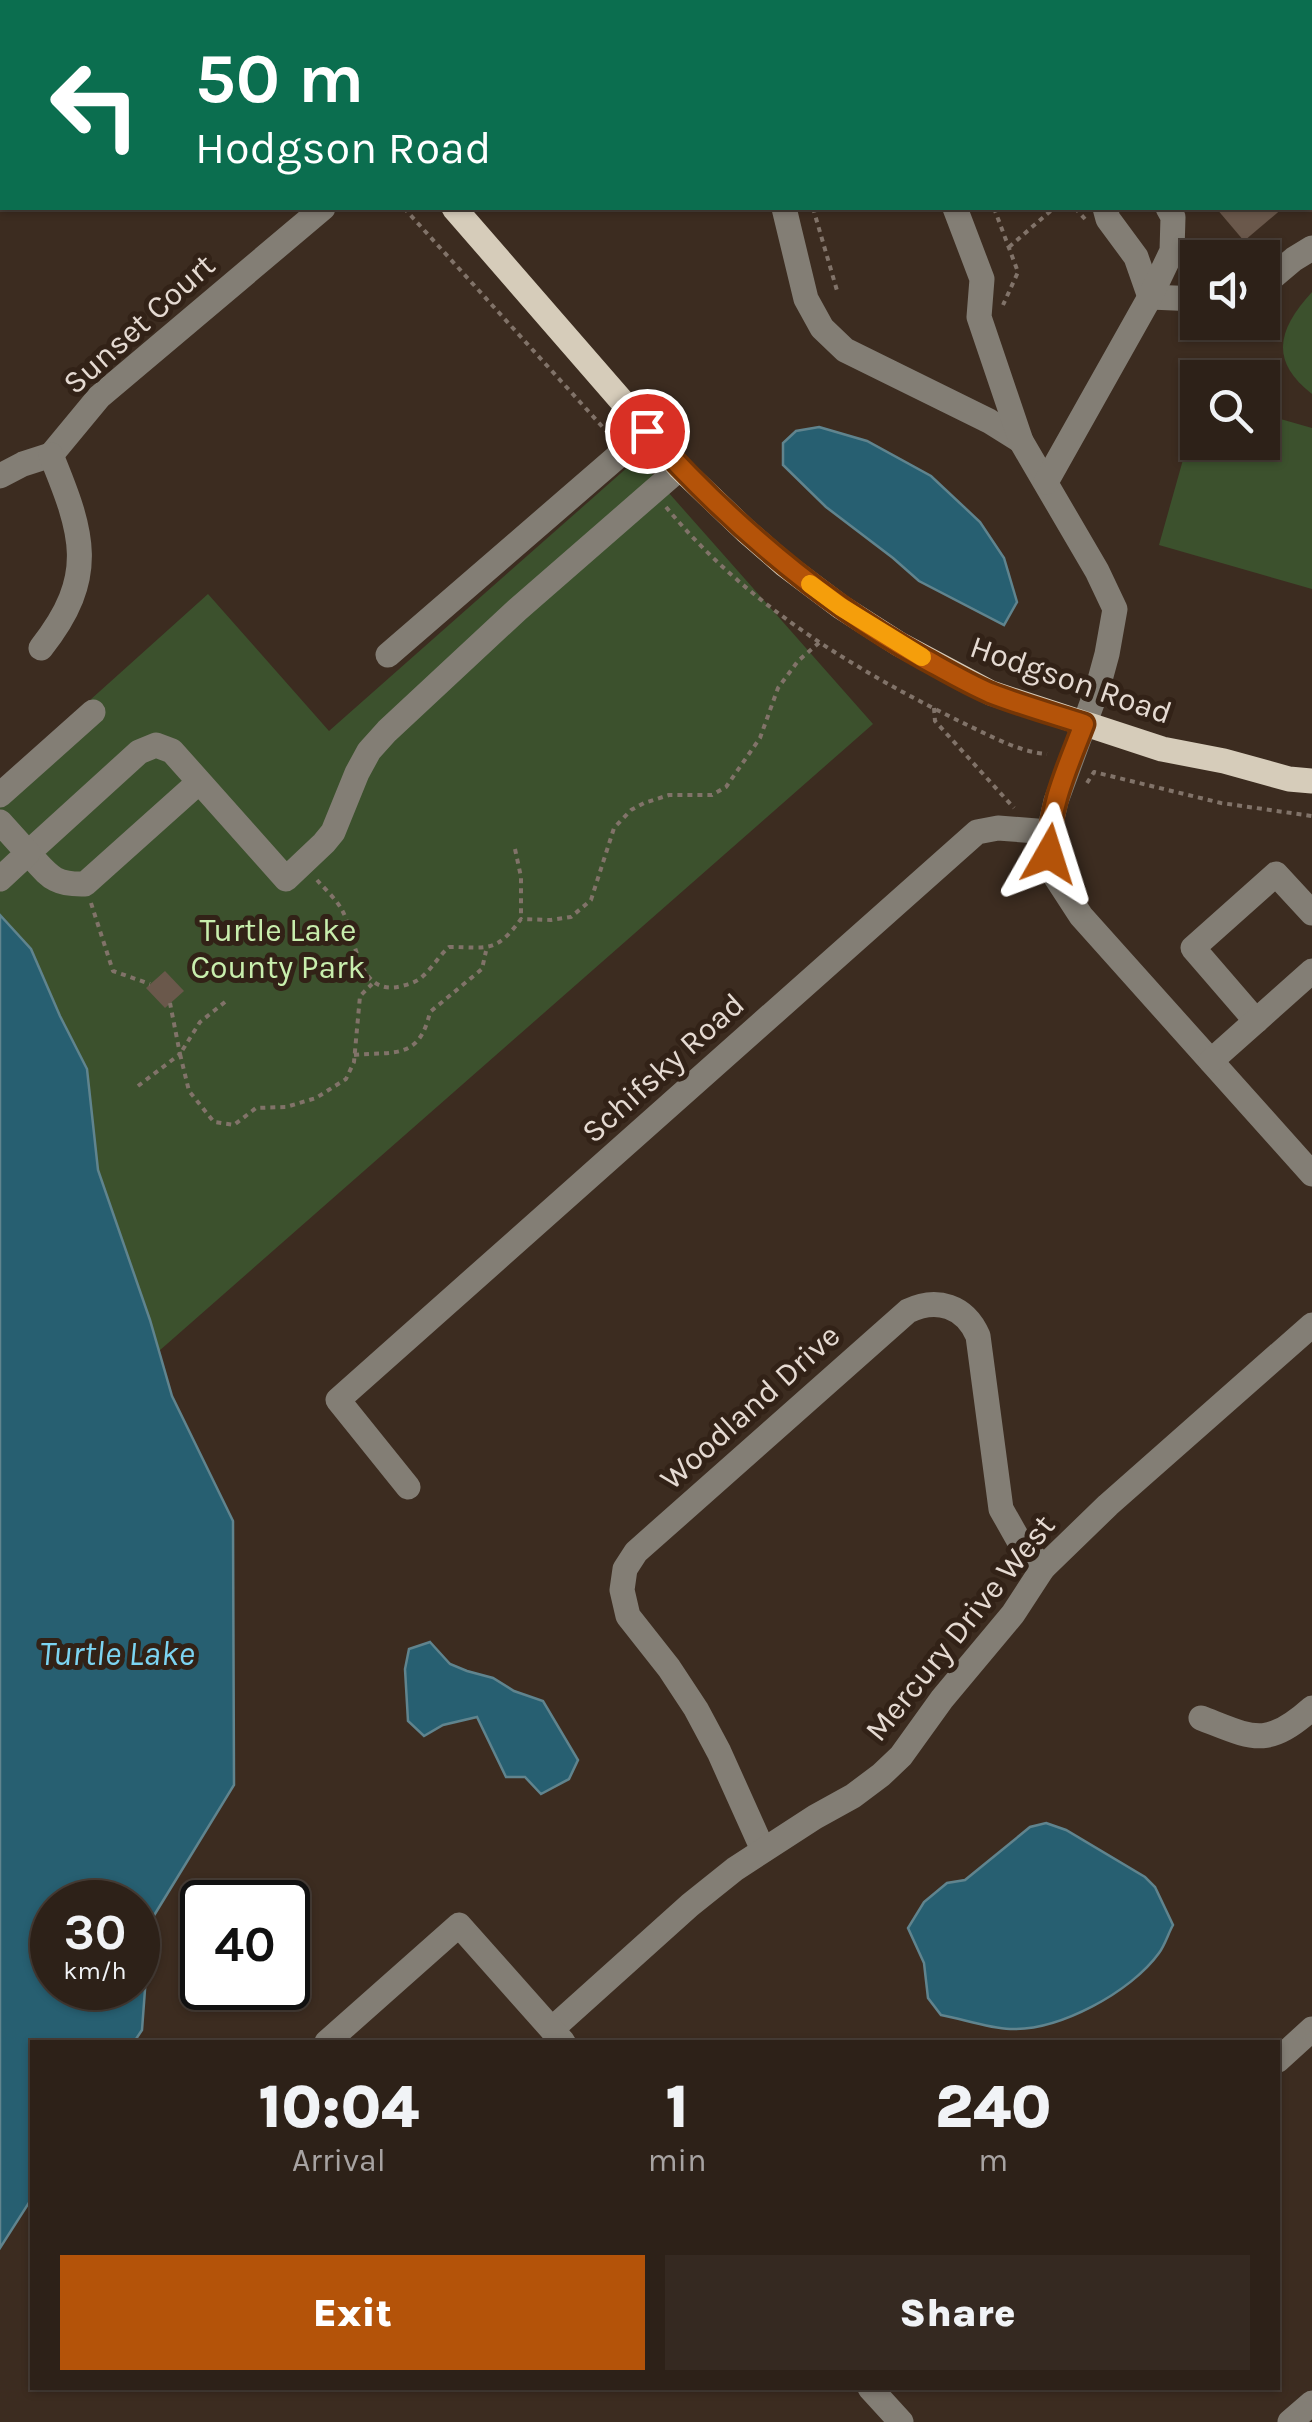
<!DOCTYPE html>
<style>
:root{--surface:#2d2118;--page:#352921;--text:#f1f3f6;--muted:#a7a3a2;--line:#483e37;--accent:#b45309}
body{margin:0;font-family:Karla,sans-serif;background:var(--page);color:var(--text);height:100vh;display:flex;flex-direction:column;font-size:38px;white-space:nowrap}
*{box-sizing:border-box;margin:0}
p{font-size:32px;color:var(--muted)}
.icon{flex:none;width:55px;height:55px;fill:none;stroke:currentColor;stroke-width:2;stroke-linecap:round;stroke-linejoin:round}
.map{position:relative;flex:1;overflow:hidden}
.details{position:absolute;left:30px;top:2040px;width:1250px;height:350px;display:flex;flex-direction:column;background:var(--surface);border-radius:0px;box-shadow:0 2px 8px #0004,0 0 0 2px var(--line)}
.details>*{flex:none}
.hud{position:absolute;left:0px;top:0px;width:1312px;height:210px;box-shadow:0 2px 8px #0004,0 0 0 2px var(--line);background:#0b6e4f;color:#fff;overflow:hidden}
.buttons{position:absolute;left:1180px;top:240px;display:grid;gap:20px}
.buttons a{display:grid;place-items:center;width:100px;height:100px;border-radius:0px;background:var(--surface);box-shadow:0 2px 8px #0004,0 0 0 2px var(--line);font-size:50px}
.speed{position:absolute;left:30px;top:1880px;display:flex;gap:20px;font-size:50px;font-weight:700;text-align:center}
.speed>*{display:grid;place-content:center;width:130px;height:130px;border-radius:50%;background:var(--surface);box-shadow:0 2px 8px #0004,0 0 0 2px var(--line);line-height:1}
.speed small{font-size:25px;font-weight:400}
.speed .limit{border:5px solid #111;border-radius:15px;background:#fff;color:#111}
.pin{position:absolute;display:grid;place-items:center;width:85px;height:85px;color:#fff;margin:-42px;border:5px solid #fff;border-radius:50%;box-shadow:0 2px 10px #0007}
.me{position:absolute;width:110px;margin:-55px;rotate:6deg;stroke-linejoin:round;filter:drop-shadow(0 0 8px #0008)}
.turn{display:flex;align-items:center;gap:35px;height:210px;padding:0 30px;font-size:45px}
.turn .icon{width:130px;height:130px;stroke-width:2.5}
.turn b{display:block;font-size:70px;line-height:85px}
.eta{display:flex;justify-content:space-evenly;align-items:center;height:170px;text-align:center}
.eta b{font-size:60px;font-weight:800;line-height:70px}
.action{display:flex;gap:20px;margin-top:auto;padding:20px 30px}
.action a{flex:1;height:115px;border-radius:0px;background:var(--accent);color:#fff;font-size:40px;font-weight:800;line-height:115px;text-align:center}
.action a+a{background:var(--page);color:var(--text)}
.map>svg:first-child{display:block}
.green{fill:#3c512d}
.water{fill:#275f71;stroke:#60848e;stroke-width:2.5;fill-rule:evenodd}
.building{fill:#6a584b}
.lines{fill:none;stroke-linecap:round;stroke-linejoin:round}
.path{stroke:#817369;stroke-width:4;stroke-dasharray:5 5;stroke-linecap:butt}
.minor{stroke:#837e75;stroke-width:25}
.major{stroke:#d6ccba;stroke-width:25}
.route-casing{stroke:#753606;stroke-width:25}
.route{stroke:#b45309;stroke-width:18}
.slow{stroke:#f59e0b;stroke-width:18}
.labels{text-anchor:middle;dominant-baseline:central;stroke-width:10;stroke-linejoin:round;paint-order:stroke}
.street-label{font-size:32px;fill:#e5dad2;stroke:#322217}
.park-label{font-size:32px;fill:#c8eead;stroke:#322217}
.water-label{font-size:35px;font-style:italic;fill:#7cd4f2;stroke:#322217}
</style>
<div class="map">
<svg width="1312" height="2422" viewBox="0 0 1312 2422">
<rect width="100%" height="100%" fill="#3c2c20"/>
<g class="green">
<path d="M1312,292v102c-44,-34 -33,-66 0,-102z"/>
<polygon points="1197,410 1198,442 1262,442 1263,414 1312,428 1312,589 1159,545"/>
<polygon points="638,458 873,724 159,1351 97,1170 87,1069 60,1016 31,949 0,915 0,781 208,594 329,731"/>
</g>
<g class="water">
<polygon points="819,427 867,441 931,476 980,522 1004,558 1017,602 1004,625 919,581 893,558 826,507 783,465 783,443 796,431"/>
<path d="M0,915l31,34 29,67 27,53 11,101 52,150 22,76 61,125 1,264 -84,137 -8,108 -8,12h-102v156l-32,50zM52,1902h86v86h-86z"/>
<polygon points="430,1642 450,1664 467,1671 493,1678 514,1691 543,1701 578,1760 569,1779 541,1794 525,1777 506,1777 477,1717 443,1725 424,1736 408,1721 405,1669 409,1649"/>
<path d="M1046,1823l20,7 79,47 10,10 18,38c-5,9 -8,20 -14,28 -28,39 -100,78 -149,76 -23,-1 -47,-10 -69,-14l-13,-17 -4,-35 -16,-35 16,-26 23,-19 18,-3 65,-53z"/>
</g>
<g class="building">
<polygon points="1216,208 1283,208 1244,241"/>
<polygon points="165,971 184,991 165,1008 146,988"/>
</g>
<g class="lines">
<g class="path">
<polyline points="221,0 223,2"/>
<polyline points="917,0 918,2"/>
<polyline points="404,208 609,434"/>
<polyline points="813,208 838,294"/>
<polyline points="994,208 1018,272 1003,305"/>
<polyline points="1075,208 1085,219"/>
<polyline points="1009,247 1054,208"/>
<path d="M666,507c79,96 185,161 295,215 26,12 57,30 86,32"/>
<polyline points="934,708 935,721 1014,808"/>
<polyline points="1087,783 1094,772 1221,803 1312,816"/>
<polyline points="515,849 521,877 521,919"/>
<path d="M317,880c8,9 19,19 25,30 15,27 14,88 60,76 7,-2 15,-4 21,-10 9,-8 16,-20 26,-29 40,0 46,7 72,-28l30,1 20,-3 20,-17 23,-72 17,-18 13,-7 25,-8h43l14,-8 34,-49 18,-50 20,-27 22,-19"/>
<polyline points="91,903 113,971 150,984"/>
<polyline points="225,1002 200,1022 180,1054 189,1091 214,1122 234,1125 256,1108 286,1107 316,1098 346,1079 354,1062 360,996 372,984"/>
<path d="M354,1055c39,-4 65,6 76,-43l52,-43 4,-18"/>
<polyline points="138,1086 180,1054 170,1003"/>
</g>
<g class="minor">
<polyline points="376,0 378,2"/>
<polyline points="871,0 872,2"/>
<polyline points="20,2 23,0"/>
<polyline points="485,2 488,0"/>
<polyline points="802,2 805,0"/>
<polyline points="0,20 2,18"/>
<polyline points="784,208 806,299 822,328 845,350 989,421 1021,441"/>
<polyline points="955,208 982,279 979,317 1021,441 1097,571 1115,609 1107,654 1098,687 1056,801 1049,832 1049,854 1055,876 1081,916 1312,1174"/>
<polyline points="1105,208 1108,219 1136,257 1150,297"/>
<polyline points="1262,286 1294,259 1312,248"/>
<polyline points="1150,297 1198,299"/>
<polyline points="51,455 99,397 323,208"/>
<polyline points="0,476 23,464 51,455"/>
<polyline points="1046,482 1150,297 1172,251 1173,217 1168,208"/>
<path d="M41,648c57,-72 42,-115 10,-193"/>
<polyline points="388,655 647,431"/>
<path d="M199,782l-114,102c-33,1 -36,-9 -57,-31l111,-101 17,-7 16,6 114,128 38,-36 9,-11 24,-59 12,-22 18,-20 130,-121 163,-142"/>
<polyline points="0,795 93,712"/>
<polyline points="0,822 28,853 0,879"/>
<polyline points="1256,1021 1193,948 1276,874 1312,913"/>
<polyline points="1211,1061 1312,971"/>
<polyline points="408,1487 338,1400 977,832 998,828 1049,832"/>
<path d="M1201,1718c52,20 65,31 111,-10"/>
<path d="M763,1850l-44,-98 -23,-43 -27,-41 -41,-52 -6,-26 3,-21 11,-17 272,-241c29,-14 57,-5 70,25l23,173 17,30 25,29"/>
<polyline points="552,2029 690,1905 735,1869 815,1817 853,1796 881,1775 901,1756 942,1699 1013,1614 1043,1568 1108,1505 1312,1325"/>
<polyline points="327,2042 459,1925 563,2042"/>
<polyline points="1278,2060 1312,2029"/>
<polyline points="870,2388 901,2422"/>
<polyline points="1290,2422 1312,2403"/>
</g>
<g class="major">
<polyline points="271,0 273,2"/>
<polyline points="454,208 680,468 746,531 785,565 841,607 899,644 991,693 1162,749 1224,761 1289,779 1312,781"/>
</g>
</g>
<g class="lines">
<defs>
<path id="route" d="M647,431c80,89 171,169 276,227 22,12 44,25 67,35 31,12 63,21 94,31 -16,42 -36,84 -35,130"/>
</defs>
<use href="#route" class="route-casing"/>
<use href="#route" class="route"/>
<polyline class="slow" points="810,584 841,607 922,657"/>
</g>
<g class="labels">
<g class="street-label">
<text transform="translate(139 324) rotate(-42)">Sunset Court</text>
<text transform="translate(1071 680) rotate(19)">Hodgson Road</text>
<text transform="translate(663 1068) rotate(-42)">Schifsky Road</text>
<text transform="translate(750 1407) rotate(-42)">Woodland Drive</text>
<text transform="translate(960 1628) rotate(-51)">Mercury Drive West</text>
</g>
<g class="park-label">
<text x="278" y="930">Turtle Lake<tspan x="278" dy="37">County Park</tspan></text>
</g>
<g class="water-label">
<text x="117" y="1653">Turtle Lake</text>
</g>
</g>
</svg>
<div class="buttons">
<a><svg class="icon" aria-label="sound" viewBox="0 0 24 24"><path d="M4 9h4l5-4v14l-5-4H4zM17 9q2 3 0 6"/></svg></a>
<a><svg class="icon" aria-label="search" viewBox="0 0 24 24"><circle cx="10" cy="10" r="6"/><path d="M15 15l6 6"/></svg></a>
</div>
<div class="speed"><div>30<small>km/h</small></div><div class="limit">40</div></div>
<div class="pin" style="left:647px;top:431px;background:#d93025"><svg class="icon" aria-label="arrive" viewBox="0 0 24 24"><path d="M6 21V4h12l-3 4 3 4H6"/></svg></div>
<svg class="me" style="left:1049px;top:854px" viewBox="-20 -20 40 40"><path d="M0-17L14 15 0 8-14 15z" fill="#b45309" stroke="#fff" stroke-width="4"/></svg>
<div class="hud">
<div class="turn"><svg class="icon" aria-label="left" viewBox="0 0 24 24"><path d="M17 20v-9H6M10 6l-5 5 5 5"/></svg><div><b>50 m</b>Hodgson Road</div></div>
</div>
<section class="details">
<div class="eta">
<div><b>10:04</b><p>Arrival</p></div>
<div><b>1</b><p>min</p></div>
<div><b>240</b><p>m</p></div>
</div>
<div class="action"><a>Exit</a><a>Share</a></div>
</section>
</div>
